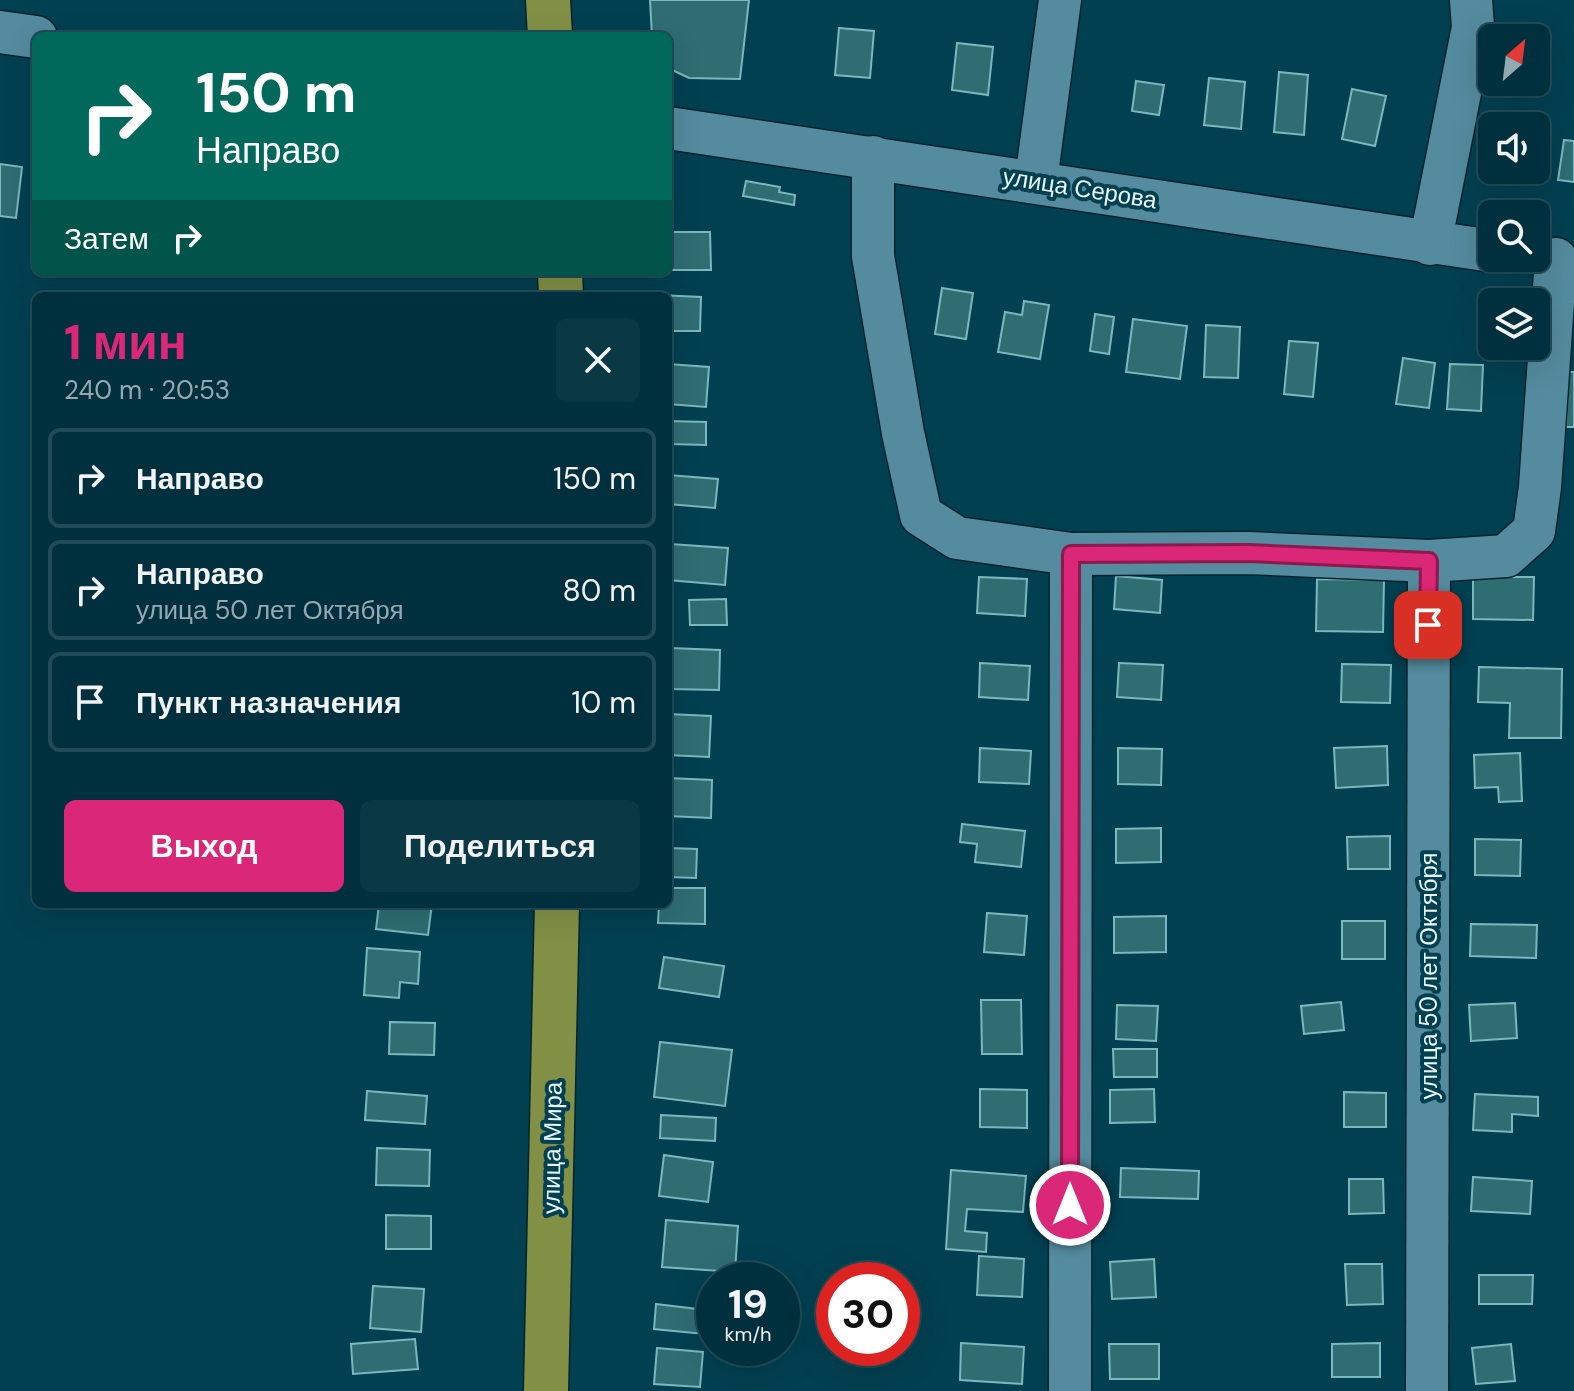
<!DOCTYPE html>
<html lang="ru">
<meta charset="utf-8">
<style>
:root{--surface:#00303d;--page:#0a3844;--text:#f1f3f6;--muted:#95a9b0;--line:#224b57;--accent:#db2777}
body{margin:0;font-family:"DM Sans",sans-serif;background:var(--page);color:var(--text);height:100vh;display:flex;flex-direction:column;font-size:30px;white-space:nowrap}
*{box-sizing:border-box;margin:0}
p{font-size:26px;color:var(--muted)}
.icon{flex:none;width:44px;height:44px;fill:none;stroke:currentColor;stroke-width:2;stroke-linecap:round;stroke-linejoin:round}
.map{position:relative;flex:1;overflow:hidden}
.panel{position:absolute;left:32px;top:292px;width:640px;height:616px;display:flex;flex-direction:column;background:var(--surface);border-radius:12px;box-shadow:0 8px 32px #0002,0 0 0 2px var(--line)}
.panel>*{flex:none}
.banner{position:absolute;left:32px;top:32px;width:640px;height:244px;border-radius:12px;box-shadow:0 8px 32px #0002,0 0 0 2px var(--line);background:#00695c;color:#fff;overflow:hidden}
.needle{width:52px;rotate:28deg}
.buttons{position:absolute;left:1478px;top:24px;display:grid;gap:16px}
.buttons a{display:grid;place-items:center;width:72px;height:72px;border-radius:12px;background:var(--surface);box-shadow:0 8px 32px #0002,0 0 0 2px var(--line);font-size:40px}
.speed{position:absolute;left:696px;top:1262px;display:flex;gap:16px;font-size:40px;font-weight:700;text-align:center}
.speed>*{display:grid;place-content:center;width:104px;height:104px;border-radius:50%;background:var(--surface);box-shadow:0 8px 32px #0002,0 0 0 2px var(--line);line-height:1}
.speed small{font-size:20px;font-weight:400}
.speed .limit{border:12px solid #d22;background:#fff;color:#111}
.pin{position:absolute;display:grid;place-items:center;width:68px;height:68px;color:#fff;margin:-34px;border-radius:16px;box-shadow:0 4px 12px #0006}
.me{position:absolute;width:88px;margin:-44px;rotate:0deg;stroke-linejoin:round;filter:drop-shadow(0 0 6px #0008)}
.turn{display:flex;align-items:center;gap:28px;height:168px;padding:0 32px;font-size:36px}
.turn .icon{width:104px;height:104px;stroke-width:2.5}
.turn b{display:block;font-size:56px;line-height:68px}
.then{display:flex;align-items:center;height:76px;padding:0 32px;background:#0003;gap:16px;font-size:30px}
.round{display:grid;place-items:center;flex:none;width:84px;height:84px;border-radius:12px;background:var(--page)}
.head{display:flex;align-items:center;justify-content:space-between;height:136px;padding:0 32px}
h1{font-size:48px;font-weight:800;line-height:60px;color:var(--accent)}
.cta{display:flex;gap:16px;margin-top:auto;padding:16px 32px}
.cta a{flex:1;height:92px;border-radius:12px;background:var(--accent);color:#fff;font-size:32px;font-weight:800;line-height:92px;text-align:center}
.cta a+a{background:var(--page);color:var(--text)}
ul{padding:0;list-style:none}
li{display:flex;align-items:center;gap:24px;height:100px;margin:0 16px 12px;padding:0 16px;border:4px solid var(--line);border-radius:12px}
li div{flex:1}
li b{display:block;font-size:30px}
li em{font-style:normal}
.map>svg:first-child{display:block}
.building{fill:#2e6d72;stroke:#79b8bd;stroke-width:2}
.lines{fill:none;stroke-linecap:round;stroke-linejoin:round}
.minor-casing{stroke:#06242d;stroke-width:45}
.major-casing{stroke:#06242d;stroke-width:47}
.minor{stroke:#548b9e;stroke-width:42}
.major{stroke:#829046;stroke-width:44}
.route-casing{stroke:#8e194d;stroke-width:20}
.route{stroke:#db2777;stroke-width:14}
.labels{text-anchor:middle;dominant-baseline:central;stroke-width:8;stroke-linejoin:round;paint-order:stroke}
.street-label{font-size:24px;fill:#e8f8fe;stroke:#004051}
</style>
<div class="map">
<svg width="1574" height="1391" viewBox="0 0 1574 1391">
<rect width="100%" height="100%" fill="#004051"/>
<g class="building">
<polygon points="650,0 749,0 740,79 689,78 668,68 668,36 652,36"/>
<polygon points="839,28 874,31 870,78 835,75"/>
<polygon points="957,43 993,47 988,95 952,90"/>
<polygon points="1279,72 1308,75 1304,135 1274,132"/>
<polygon points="1209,78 1245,82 1241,129 1204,125"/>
<polygon points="1136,81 1164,85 1159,115 1132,111"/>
<polygon points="1352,89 1386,96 1375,146 1342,139"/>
<polygon points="1564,140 1574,141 1574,182 1558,180"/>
<polygon points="0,164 22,167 16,218 0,216"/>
<polygon points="746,181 780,187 779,192 795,195 794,205 743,196"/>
<polygon points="668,232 710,232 711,270 668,270"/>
<polygon points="942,288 973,293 966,339 935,334"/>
<polygon points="658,295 701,297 700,331 668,331 668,296"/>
<polygon points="1024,301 1049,305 1040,359 998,352 1005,312 1022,315"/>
<polygon points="1095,314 1114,317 1109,354 1090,351"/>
<polygon points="1133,319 1187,326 1180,379 1126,372"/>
<polygon points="1206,325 1240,327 1238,378 1204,377"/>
<polygon points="1289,341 1318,343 1313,397 1284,394"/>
<polygon points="1403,358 1435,363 1429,408 1396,404"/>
<polygon points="668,364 709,367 706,407 668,404"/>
<polygon points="1450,364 1483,365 1481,411 1447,409"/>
<polygon points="1569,372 1574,372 1574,427 1566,427"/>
<polygon points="668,421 706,422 706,445 668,444"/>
<polygon points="668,475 718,479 715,508 668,504"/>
<polygon points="670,544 728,548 725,585 668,580"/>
<polygon points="1116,576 1162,580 1160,613 1114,609"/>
<polygon points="979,577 1027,579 1025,616 977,613"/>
<polygon points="1473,577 1534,577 1533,620 1473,619"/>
<polygon points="1317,579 1384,580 1383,632 1316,631"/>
<polygon points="726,599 727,625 690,625 689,600"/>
<polygon points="670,648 720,650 719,690 670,689"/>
<polygon points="980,663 1030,666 1028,700 979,697"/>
<polygon points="1119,663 1163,665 1161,700 1117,697"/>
<polygon points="1342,664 1391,665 1390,703 1341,702"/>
<polygon points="1479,667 1562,669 1561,738 1509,738 1510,703 1478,702"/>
<polygon points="668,714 711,716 709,757 668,755"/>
<polygon points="1387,746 1388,785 1336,788 1334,748"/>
<polygon points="980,748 1031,751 1029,784 979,782"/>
<polygon points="1118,748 1162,749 1161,785 1118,784"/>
<polygon points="1520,753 1522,801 1499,802 1498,787 1475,788 1474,755"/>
<polygon points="668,778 712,780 711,818 668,816"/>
<polygon points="962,824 1025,831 1021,867 975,862 977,844 960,842"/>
<polygon points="1161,828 1161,862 1116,863 1116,829"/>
<polygon points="1390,836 1390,869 1348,869 1347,837"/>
<polygon points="1475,839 1521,840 1520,876 1475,875"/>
<polygon points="668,848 697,849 696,878 668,877"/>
<polygon points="668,888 705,888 705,924 658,923 659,904 668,904"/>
<polygon points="379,904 432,904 428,935 376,929"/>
<polygon points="987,913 1027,916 1024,955 984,952"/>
<polygon points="1166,916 1166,952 1114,953 1114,917"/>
<rect x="1342" y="921" width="43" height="38"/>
<polygon points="1471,924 1537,925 1536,958 1470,956"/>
<polygon points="367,948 420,952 418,984 400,982 399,998 364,995"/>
<polygon points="664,957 724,966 719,997 659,988"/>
<polygon points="981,1000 1021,1000 1022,1054 982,1054"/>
<polygon points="1341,1002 1344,1030 1304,1034 1301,1006"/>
<polygon points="1515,1003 1517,1038 1471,1041 1469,1005"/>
<polygon points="1117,1005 1158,1006 1156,1041 1116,1039"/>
<polygon points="390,1022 435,1023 434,1055 389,1054"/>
<polygon points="660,1042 732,1050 725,1106 654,1097"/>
<polygon points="1113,1049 1157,1049 1157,1077 1114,1077"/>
<polygon points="980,1089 1027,1090 1027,1128 980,1127"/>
<polygon points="1154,1089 1155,1122 1110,1123 1110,1090"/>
<polygon points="367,1091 427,1096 425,1124 365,1120"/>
<polygon points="1344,1092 1386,1093 1386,1127 1344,1127"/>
<polygon points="1475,1094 1538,1097 1538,1116 1512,1114 1512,1132 1473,1130"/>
<polygon points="661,1115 716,1118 715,1141 660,1138"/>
<polygon points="377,1148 430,1150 429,1186 376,1185"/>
<polygon points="664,1155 713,1162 708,1202 659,1196"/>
<polygon points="1121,1168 1199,1171 1198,1199 1120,1197"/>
<polygon points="951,1170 1026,1176 1023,1212 967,1209 965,1231 987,1233 986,1252 946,1249"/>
<polygon points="1473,1177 1532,1181 1530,1214 1471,1211"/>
<polygon points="1349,1179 1383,1179 1384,1213 1349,1214"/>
<polygon points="386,1215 431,1216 431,1249 386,1249"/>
<polygon points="666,1220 738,1226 735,1272 662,1267"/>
<polygon points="979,1256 1024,1259 1022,1297 977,1295"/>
<polygon points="1154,1259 1156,1297 1112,1299 1110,1262"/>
<polygon points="1345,1264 1382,1264 1383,1304 1347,1305"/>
<polygon points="1479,1275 1533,1275 1532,1304 1479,1304"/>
<polygon points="373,1286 424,1289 421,1332 370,1328"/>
<polygon points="656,1304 714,1311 714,1335 654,1329"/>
<polygon points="415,1339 418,1369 353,1374 351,1344"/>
<polygon points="961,1343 1024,1347 1022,1384 960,1380"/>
<polygon points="1380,1343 1380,1377 1332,1377 1332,1344"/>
<polygon points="1109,1344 1159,1344 1159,1379 1110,1379"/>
<polygon points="1511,1344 1515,1381 1476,1384 1472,1348"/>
<polygon points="657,1348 703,1352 700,1387 654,1384"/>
</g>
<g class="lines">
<defs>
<g id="minor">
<polyline points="0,32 36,37"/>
<polyline points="668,128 1492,251"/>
<polyline points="873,157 873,256 903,433 921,515 957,538 1071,554 1248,553 1429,561 1506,556 1534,531 1540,487 1556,259"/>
<polyline points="1036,181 1060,0"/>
<polyline points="1430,244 1473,27 1471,0"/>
<polyline points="1070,1391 1071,554"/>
<polyline points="1427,1391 1429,561"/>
</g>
<g id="major">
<polyline points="548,0 550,36"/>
<polyline points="560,272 561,296"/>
<polyline points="546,1391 557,904"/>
</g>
</defs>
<use href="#minor" class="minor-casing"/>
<use href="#major" class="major-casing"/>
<use href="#minor" class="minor"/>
<use href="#major" class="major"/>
</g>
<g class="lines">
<defs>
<polyline id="route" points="1070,1205 1071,554 1248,553 1429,561 1428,625"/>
</defs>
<use href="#route" class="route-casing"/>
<use href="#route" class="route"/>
</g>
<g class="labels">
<g class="street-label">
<text transform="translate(1080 188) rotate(9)">улица Серова</text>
<text transform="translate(1428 976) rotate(-90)">улица 50 лет Октября</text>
<text transform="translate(552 1148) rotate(-89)">улица Мира</text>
</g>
</g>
</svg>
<div class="buttons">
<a><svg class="needle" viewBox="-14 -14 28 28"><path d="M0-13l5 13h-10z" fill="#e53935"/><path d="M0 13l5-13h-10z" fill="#95a9b0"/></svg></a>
<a><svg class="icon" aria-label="sound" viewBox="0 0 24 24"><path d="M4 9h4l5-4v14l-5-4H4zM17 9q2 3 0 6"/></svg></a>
<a><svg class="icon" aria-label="search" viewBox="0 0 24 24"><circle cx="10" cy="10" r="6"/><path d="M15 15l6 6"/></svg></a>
<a><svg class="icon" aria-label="layers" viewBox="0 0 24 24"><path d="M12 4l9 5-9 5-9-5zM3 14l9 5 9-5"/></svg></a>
</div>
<div class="speed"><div>19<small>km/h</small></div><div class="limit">30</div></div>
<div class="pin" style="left:1428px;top:625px;background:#d93025"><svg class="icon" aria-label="arrive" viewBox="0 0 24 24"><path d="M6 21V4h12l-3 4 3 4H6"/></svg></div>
<svg class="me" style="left:1070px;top:1205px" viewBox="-20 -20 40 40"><circle r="17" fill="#db2777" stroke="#fff" stroke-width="3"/><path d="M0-11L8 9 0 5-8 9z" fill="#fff"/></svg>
<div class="banner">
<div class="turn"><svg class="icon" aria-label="right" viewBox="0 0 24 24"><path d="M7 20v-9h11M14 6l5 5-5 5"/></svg><div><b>150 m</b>Направо</div></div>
<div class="then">Затем<svg class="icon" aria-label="right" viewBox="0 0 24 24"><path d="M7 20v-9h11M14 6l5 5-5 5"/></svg></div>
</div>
<section class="panel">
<div class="head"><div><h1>1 мин</h1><p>240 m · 20:53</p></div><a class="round"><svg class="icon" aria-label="close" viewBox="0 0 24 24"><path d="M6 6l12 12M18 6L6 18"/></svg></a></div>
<ul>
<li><svg class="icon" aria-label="right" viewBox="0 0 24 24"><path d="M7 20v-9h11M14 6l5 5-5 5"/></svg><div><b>Направо</b></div><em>150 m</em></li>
<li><svg class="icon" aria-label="right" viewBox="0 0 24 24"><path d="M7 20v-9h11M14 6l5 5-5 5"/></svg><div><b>Направо</b><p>улица 50 лет Октября</p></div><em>80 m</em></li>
<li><svg class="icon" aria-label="arrive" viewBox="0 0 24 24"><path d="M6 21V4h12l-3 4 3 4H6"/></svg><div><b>Пункт назначения</b></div><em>10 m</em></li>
</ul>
<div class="cta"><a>Выход</a><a>Поделиться</a></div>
</section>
</div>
